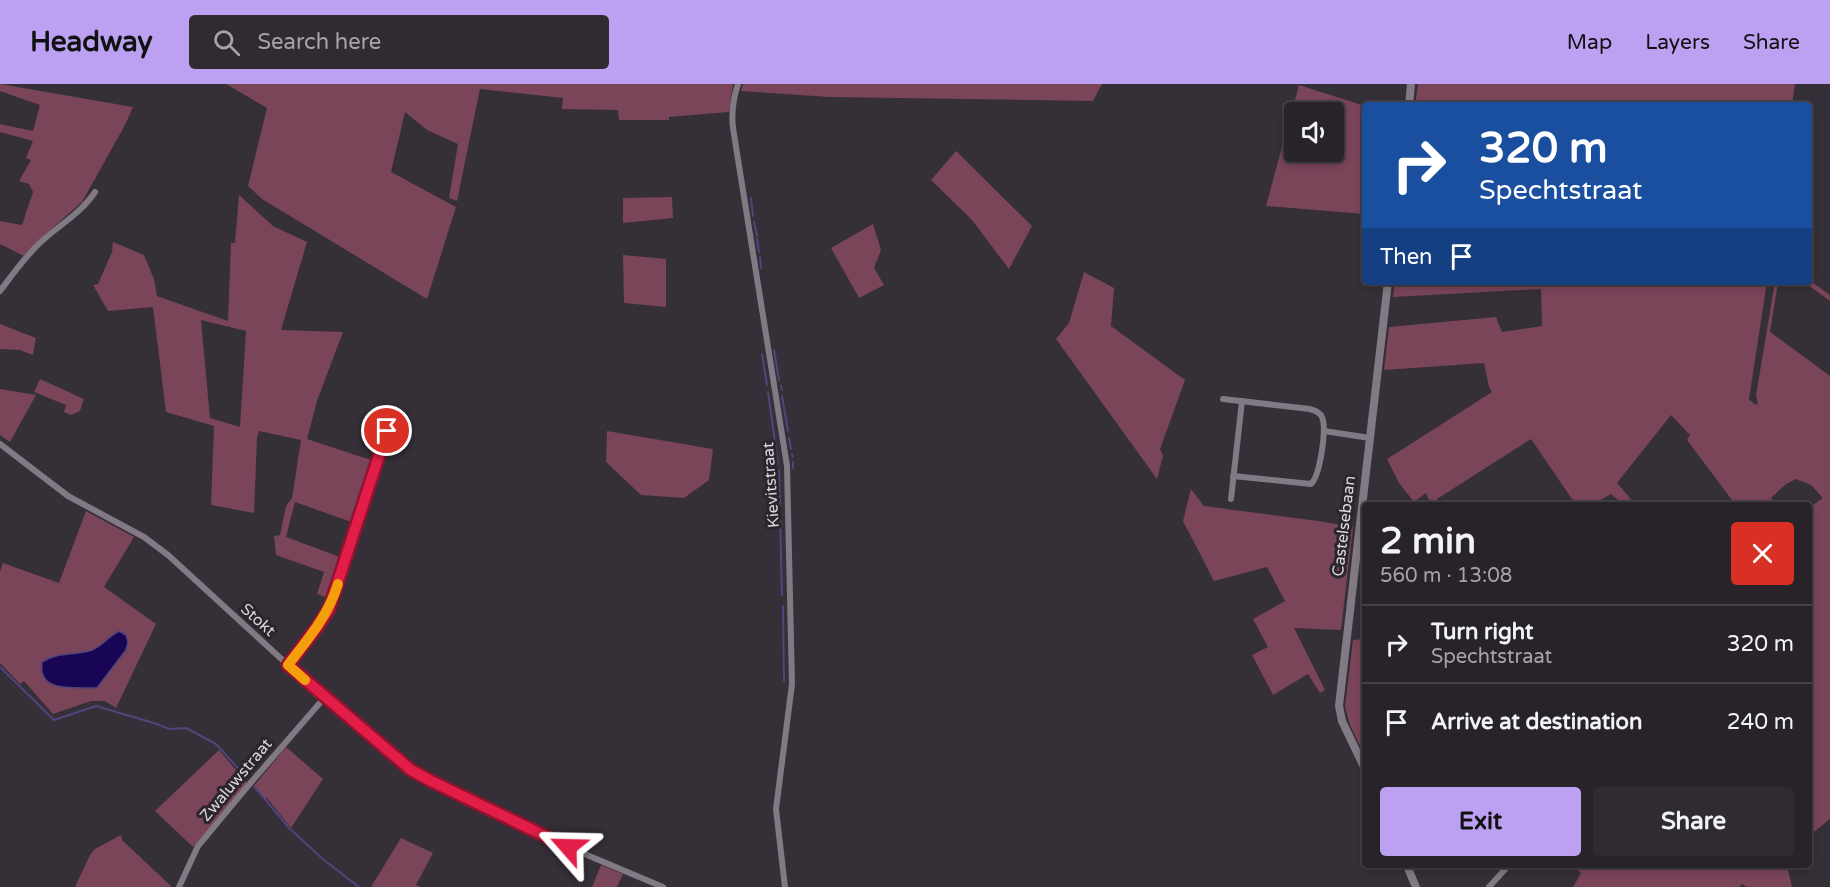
<!DOCTYPE html>
<meta charset="utf-8">
<style>
:root{--surface:#282329;--page:#302b31;--text:#f1f3f6;--muted:#a5a4a8;--line:#444046;--accent:#bca0f2}
body{margin:0;font-family:"Varela Round",sans-serif;background:var(--page);color:var(--text);height:100vh;display:flex;flex-direction:column;font-size:22px;white-space:nowrap}
*{box-sizing:border-box;margin:0}
p{font-size:20px;color:var(--muted)}
.icon{flex:none;width:33px;height:33px;fill:none;stroke:currentColor;stroke-width:2;stroke-linecap:round;stroke-linejoin:round}
.map{position:relative;flex:1;overflow:hidden}
.panel{position:absolute;left:1362px;top:418px;width:450px;height:366px;display:flex;flex-direction:column;background:var(--surface);border-radius:6px;box-shadow:0 3px 9px #0003,0 0 0 2px var(--line)}
.panel>*{flex:none}
.banner{position:absolute;left:1362px;top:18px;width:450px;height:183px;border-radius:6px;box-shadow:0 3px 9px #0003,0 0 0 2px var(--line);background:#1a4fa0;color:#fff;overflow:hidden}
.fabs{position:absolute;left:1284px;top:18px;display:grid;gap:12px}
.fabs a{display:grid;place-items:center;width:60px;height:60px;border-radius:6px;background:var(--surface);box-shadow:0 3px 9px #0003,0 0 0 2px var(--line);font-size:30px}
.pin{position:absolute;display:grid;place-items:center;width:51px;height:51px;color:#fff;margin:-26px;border:3px solid #fff;border-radius:50%;box-shadow:0 2px 6px #0007}
.me{position:absolute;width:66px;margin:-33px;rotate:295deg;stroke-linejoin:round;filter:drop-shadow(0 0 4px #0008)}
.turn{display:flex;align-items:center;gap:21px;height:126px;padding:0 18px;font-size:27px}
.turn .icon{width:78px;height:78px;stroke-width:2.5}
.turn b{display:block;font-size:42px;line-height:51px}
.then{display:flex;align-items:center;height:57px;padding:0 18px;background:#0003;gap:12px;font-size:22px}
.round{display:grid;place-items:center;flex:none;width:63px;height:63px;border-radius:6px;background:var(--page)}
.overview{display:flex;align-items:center;justify-content:space-between;height:102px;padding:0 18px}
h1{font-size:36px;font-weight:700;line-height:45px}
.cta{display:flex;gap:12px;margin-top:auto;padding:12px 18px}
.cta a{flex:1;height:69px;border-radius:6px;background:var(--accent);color:#111;font-size:24px;font-weight:700;line-height:69px;text-align:center}
.cta a+a{background:var(--page);color:var(--text)}
ul{padding:0;list-style:none}
li{display:flex;align-items:center;gap:18px;height:78px;padding:0 18px;border-top:2px solid var(--line)}
li div{flex:1}
li b{display:block;font-size:22px}
li em{font-style:normal}
header{display:flex;align-items:center;gap:36px;box-sizing:border-box;height:84px;padding:0 30px;background:var(--accent);color:#111}
header strong{font-size:28px}
nav{display:flex;gap:33px;margin-inline-start:auto;font-size:21px}
.search{width:420px;height:54px;background:var(--page);display:flex;align-items:center;gap:15px;box-sizing:border-box;padding:0 21px;border-radius:6px;color:var(--muted);font-size:22px}
.map>svg:first-child{display:block}
.green{fill:#7a4459;fill-rule:evenodd}
.water{fill:#180553;stroke:#52447c;stroke-width:1.5}
.lines{fill:none;stroke-linecap:round;stroke-linejoin:round}
.stream{stroke:#52447c;stroke-width:2}
.minor{stroke:#817983;stroke-width:6}
.tertiary{stroke:#817983;stroke-width:8}
.route-casing{stroke:#92132f;stroke-width:15}
.route{stroke:#e11d48;stroke-width:10}
.slow{stroke:#f59e0b;stroke-width:10}
.labels{text-anchor:middle;dominant-baseline:central;stroke-width:6;stroke-linejoin:round;paint-order:stroke}
.street-label{font-size:16px;fill:#dad6db;stroke:#2b252d}
</style>
<header>
<strong>Headway</strong>
<div class="search"><svg class="icon" aria-label="search" viewBox="0 0 24 24"><circle cx="10" cy="10" r="6"/><path d="M15 15l6 6"/></svg>Search here</div>
<nav><a>Map</a><a>Layers</a><a>Share</a></nav>
</header>
<div class="map">
<svg width="1830" height="803" viewBox="0 0 1830 803">
<rect width="100%" height="100%" fill="#352f37"/>
<g class="green">
<polygon points="0,0 133,23 125,41 82,118 41,154 24,172 0,160 0,137 22,141 33,108 29,100 19,97 31,76 26,74 33,57 0,48 0,40 33,47 40,21 0,7"/>
<polygon points="226,0 733,0 729,28 669,33 669,36 619,36 618,26 562,25 563,14 480,5 457,117 449,114 458,60 427,46 405,28 391,88 456,123 427,215 262,115 248,102 267,24"/>
<polygon points="743,0 1102,0 1093,17 829,13 741,7"/>
<polygon points="1418,0 1795,0 1792,21 1415,21"/>
<path d="M1299,1l66,21v108l-99,-8zM1334,28v40h-40v-40z"/>
<polygon points="956,67 1032,142 1009,185 972,136 931,96"/>
<path d="M239,111l34,31 34,16 -26,88 62,2 -26,69 -10,38 67,22 -20,62 -59,-21 -9,35 54,20 -14,40 -9,-3 7,-22 -48,-17 -2,-19 6,-1 6,-29 6,-8 9,-58 -42,-9 -2,7 -3,75 -43,-8 3,-79 -48,-14 -13,-105 -45,4 -15,-26 5,-1 14,-32 1,-10 31,13 10,24 3,17 71,25 3,-78h4zM201,236l45,11 -6,96 -30,-9z"/>
<polygon points="672,113 673,134 623,139 623,114"/>
<polygon points="873,140 881,166 874,184 884,201 859,214 831,164"/>
<polygon points="623,171 666,175 666,223 624,219"/>
<polygon points="1084,188 1114,204 1111,242 1185,296 1160,365 1163,372 1157,395 1056,255 1069,239"/>
<polygon points="1809,196 1830,211 1830,217 1804,198 1809,198"/>
<polygon points="1395,198 1767,198 1749,315 1754,320 1758,321 1756,311 1775,198 1778,198 1770,248 1830,292 1830,735 1809,752 1809,424 1823,414 1811,401 1796,395 1786,400 1771,414 1779,421 1726,421 1732,416 1687,356 1690,351 1671,331 1617,399 1636,421 1624,421 1611,410 1592,421 1576,421 1531,355 1437,415 1439,421 1431,421 1426,409 1414,418 1399,399 1387,375 1492,308 1489,303 1484,279 1384,286 1389,243 1496,233 1502,248 1542,242 1541,205 1393,213"/>
<polygon points="0,240 36,254 33,271 20,266 0,265"/>
<polygon points="40,295 84,315 80,327 71,331 64,328 66,321 34,308"/>
<polygon points="0,305 36,311 10,358 0,351"/>
<polygon points="607,347 713,365 709,396 684,414 641,411 606,378"/>
<polygon points="1191,405 1204,422 1318,437 1353,443 1341,546 1294,544 1325,606 1320,609 1308,590 1273,611 1252,571 1268,563 1253,535 1285,517 1267,483 1214,497 1183,437"/>
<polygon points="86,427 134,453 104,503 156,540 116,624 105,617 91,617 53,630 24,597 20,600 0,579 0,488 3,479 59,499"/>
<polygon points="1365,555 1365,672 1350,641 1345,623 1353,556"/>
<polygon points="286,663 323,695 291,744 267,714 264,715 253,703"/>
<polygon points="219,666 247,699 193,763 155,727"/>
<polygon points="121,751 122,756 172,803 75,803 90,771 95,765"/>
<polygon points="401,754 433,769 416,801 421,803 371,803"/>
<polygon points="601,781 623,790 617,803 592,803"/>
<polygon points="1574,782 1787,782 1792,803 1747,803 1742,800 1740,803 1573,803 1581,789"/>
</g>
<path class="water" d="M119,547l7,4 2,7 -2,8 -29,38c-22,-1 -60,6 -55,-26 17,-11 32,-6 50,-12 10,-4 17,-14 27,-19z"/>
<g class="lines">
<g class="stream">
<polyline points="751,114 753,132"/>
<polyline points="754,138 757,152"/>
<polyline points="757,155 759,168"/>
<polyline points="760,173 761,184"/>
<polyline points="774,266 779,296"/>
<polyline points="762,270 767,301"/>
<polyline points="781,302 782,306"/>
<polyline points="768,308 778,380"/>
<polyline points="782,312 788,347"/>
<polyline points="789,354 791,365"/>
<polyline points="792,370 793,373"/>
<polyline points="793,378 793,384"/>
<polyline points="779,386 780,422"/>
<polyline points="780,431 782,511"/>
<polyline points="783,522 784,597"/>
<polyline points="0,583 54,636 96,622 157,640 169,645 186,644 216,660 247,694"/>
<polyline points="255,703 289,744 324,776 359,803"/>
</g>
<g class="minor">
<path d="M738,0c-5,15 -7,27 -5,44l54,338 5,218 -16,125 9,78"/>
<path d="M0,207c13,-17 26,-36 43,-51 18,-16 39,-28 52,-48"/>
<path d="M1223,315l87,10c5,2 10,3 12,8 5,11 -2,59 -11,67l-78,-8"/>
<polyline points="1324,347 1370,354"/>
<polyline points="0,360 68,412 144,453 168,471 288,581 411,686 431,697 568,763 663,803"/>
<polyline points="1231,415 1242,317"/>
<polyline points="288,581 318,542 329,525 387,347"/>
<polyline points="179,803 198,762 247,703 325,613"/>
<polyline points="1489,803 1508,782"/>
</g>
<g class="tertiary">
<polyline points="1409,21 1411,0"/>
<polyline points="1365,685 1342,637 1339,622 1388,198"/>
<polyline points="1407,782 1416,803"/>
</g>
</g>
<g class="lines">
<defs>
<polyline id="route" points="387,347 329,525 318,542 288,581 411,686 431,697 568,763"/>
</defs>
<use href="#route" class="route-casing"/>
<use href="#route" class="route"/>
<path class="slow" d="M305,596l-17,-15c20,-26 40,-49 50,-81"/>
</g>
<g class="labels">
<g class="street-label">
<text transform="translate(771 401) rotate(-94)">Kievitstraat</text>
<text transform="translate(1344 442) rotate(-83)">Castelsebaan</text>
<text transform="translate(258 536) rotate(42)">Stokt</text>
<text transform="translate(236 696) rotate(-50)">Zwaluwstraat</text>
</g>
</g>
</svg>
<div class="fabs">
<a><svg class="icon" aria-label="sound" viewBox="0 0 24 24"><path d="M4 9h4l5-4v14l-5-4H4zM17 9q2 3 0 6"/></svg></a>
</div>
<div class="pin" style="left:387px;top:347px;background:#d93025"><svg class="icon" aria-label="arrive" viewBox="0 0 24 24"><path d="M6 21V4h12l-3 4 3 4H6"/></svg></div>
<svg class="me" style="left:568px;top:763px" viewBox="-20 -20 40 40"><path d="M0-17L14 15 0 8-14 15z" fill="#e11d48" stroke="#fff" stroke-width="4"/></svg>
<div class="banner">
<div class="turn"><svg class="icon" aria-label="right" viewBox="0 0 24 24"><path d="M7 20v-9h11M14 6l5 5-5 5"/></svg><div><b>320 m</b>Spechtstraat</div></div>
<div class="then">Then<svg class="icon" aria-label="arrive" viewBox="0 0 24 24"><path d="M6 21V4h12l-3 4 3 4H6"/></svg></div>
</div>
<section class="panel">
<div class="overview"><div><h1>2 min</h1><p>560 m · 13:08</p></div><a class="round" style="background:#d93025;color:#fff"><svg class="icon" aria-label="close" viewBox="0 0 24 24"><path d="M6 6l12 12M18 6L6 18"/></svg></a></div>
<ul>
<li><svg class="icon" aria-label="right" viewBox="0 0 24 24"><path d="M7 20v-9h11M14 6l5 5-5 5"/></svg><div><b>Turn right</b><p>Spechtstraat</p></div><em>320 m</em></li>
<li><svg class="icon" aria-label="arrive" viewBox="0 0 24 24"><path d="M6 21V4h12l-3 4 3 4H6"/></svg><div><b>Arrive at destination</b></div><em>240 m</em></li>
</ul>
<div class="cta"><a>Exit</a><a>Share</a></div>
</section>
</div>
